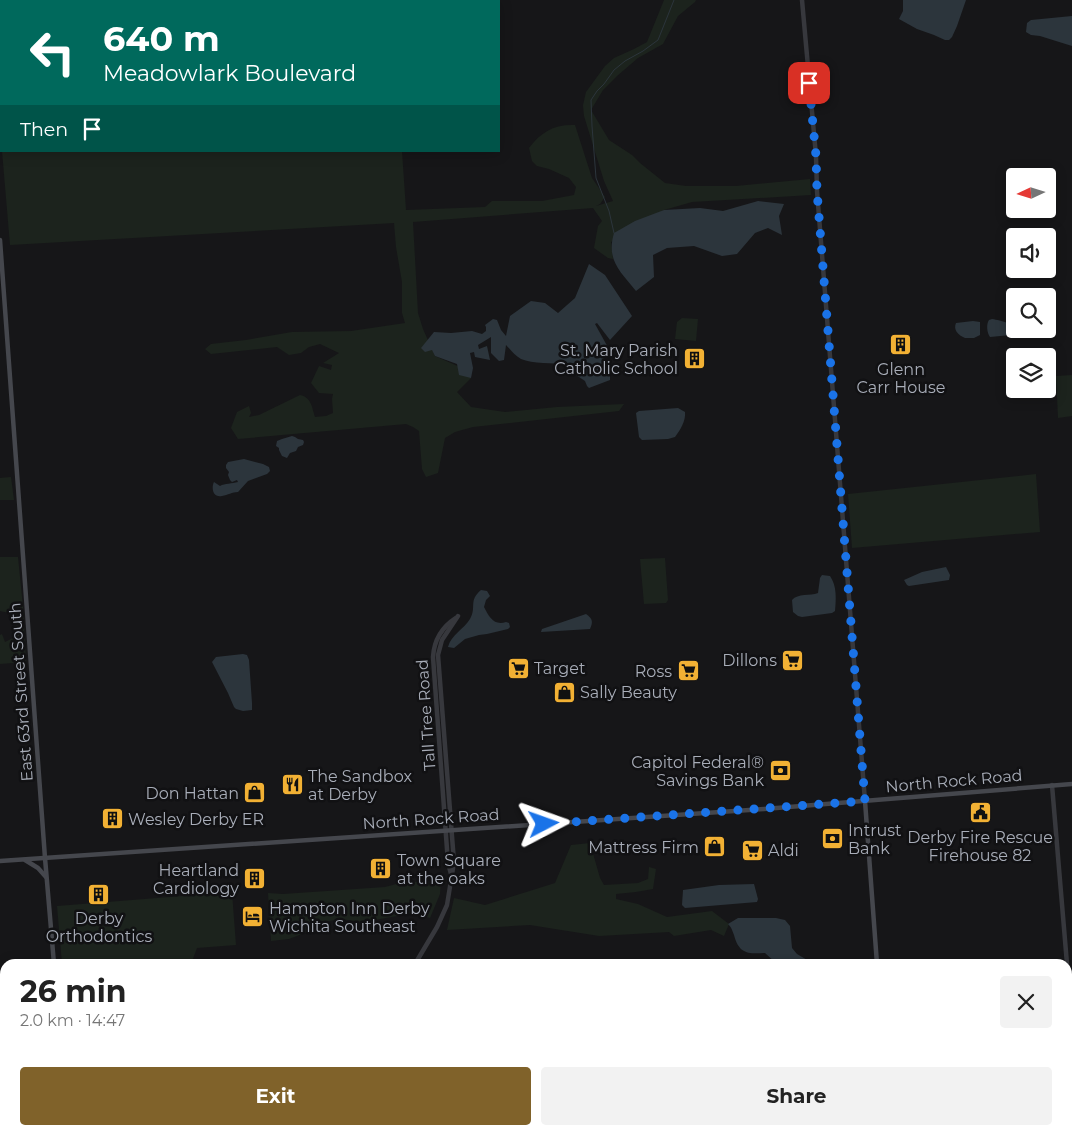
<!DOCTYPE html>
<meta charset="utf-8">
<style>
:root{--surface:#fff;--page:#f2f2f2;--text:#222;--muted:#767676;--accent:#80622a}
body{margin:0;font-family:Montserrat,sans-serif;background:var(--page);color:var(--text);height:100vh;display:flex;flex-direction:column;font-size:19px;white-space:nowrap}
*{box-sizing:border-box;margin:0}
p{font-size:16px;color:var(--muted)}
.icon{flex:none;width:28px;height:28px;fill:none;stroke:currentColor;stroke-width:2;stroke-linecap:round;stroke-linejoin:round}
.map{position:relative;flex:1;overflow:hidden}
.details{position:absolute;left:0px;top:959px;width:1072px;height:176px;display:flex;flex-direction:column;background:var(--surface);border-radius:15px 15px 0 0;box-shadow:0 2px 12px #0003}
.details>*{flex:none}
.banner{position:absolute;left:0px;top:0px;width:500px;height:152px;box-shadow:0 2px 12px #0003;background:#00695c;color:#fff;overflow:hidden}
.needle{width:32px;rotate:266deg}
.buttons{position:absolute;left:1006px;top:168px;display:grid;gap:10px}
.buttons a{display:grid;place-items:center;width:50px;height:50px;border-radius:5px;background:var(--surface);box-shadow:0 2px 12px #0003;font-size:25px}
.pin{position:absolute;display:grid;place-items:center;width:42px;height:42px;color:#fff;margin:-21px;border-radius:10px;box-shadow:0 2px 8px #0006}
.me{position:absolute;width:55px;margin:-28px;rotate:86deg;stroke-linejoin:round;filter:drop-shadow(0 0 4px #0008)}
.turn{display:flex;align-items:center;gap:18px;height:105px;padding:0 20px;font-size:22px}
.turn .icon{width:65px;height:65px;stroke-width:2.5}
.turn b{display:block;font-size:35px;line-height:42px}
.then{display:flex;align-items:center;height:48px;padding:0 20px;background:#0003;gap:10px;font-size:19px}
.round{display:grid;place-items:center;flex:none;width:52px;height:52px;border-radius:5px;background:var(--page)}
.headline{display:flex;align-items:center;justify-content:space-between;height:85px;padding:0 20px}
h1{font-size:30px;font-weight:700;line-height:38px}
.button{display:flex;gap:10px;margin-top:auto;padding:10px 20px}
.button a{flex:1;height:58px;border-radius:5px;background:var(--accent);color:#fff;font-size:20px;font-weight:700;line-height:58px;text-align:center}
.button a+a{background:var(--page);color:var(--text)}
.map>svg:first-child{display:block}
.green{fill:#1c231d}
.water{fill:#2c353c}
.lines{fill:none;stroke-linecap:round;stroke-linejoin:round}
.stream{stroke:#2c353c;stroke-width:1}
.tertiary{stroke:#37383d;stroke-width:4.5}
.secondary{stroke:#45474d;stroke-width:4.5}
.route{stroke:#1a73e8;stroke-width:9;stroke-dasharray:0 16.2}
.labels{text-anchor:middle;dominant-baseline:central;stroke-width:5;stroke-linejoin:round;paint-order:stroke}
.poi-label{font-size:16px;fill:#a8adb8;stroke:#111113;text-anchor:start}
.street-label{font-size:16px;fill:#a8adb8;stroke:#111113}
</style>
<div class="map">
<svg width="1072" height="1134" viewBox="0 0 1072 1134">
<rect width="100%" height="100%" fill="#161618"/>
<g class="green">
<polygon points="0,0 488,0 482,1 1,1 1,139 0,123"/>
<path d="M664,0h32l-1,2 -17,14 -15,28 -25,14 -21,18 -14,14 -12,20 18,30 23,15 8,8 25,20 21,3h50l74,-7 1,16 -119,7 -28,8 -53,32 2,17 -5,-1 -14,-10 4,-22 4,-5 -9,-13 -180,14 5,91 5,16 12,27 27,12 9,10 -14,14 14,15 34,5 52,-5 67,-3 -5,7 -146,16 -18,5 -10,6 -7,35 -12,4 -4,-8 -3,-38 -6,-4 -7,-3 -168,15 -7,-11 6,-16 12,-6 2,7 -2,4 10,-2 41,-20c11,2 12,12 15,22l11,-1 7,-3 -1,-14 1,-5 -14,-1 -8,-10 8,-17 12,4 1,-5 -9,-2 16,-10 -19,-9 -11,3 -8,6 -12,2 -12,-8 -66,7 -6,-5 6,-5 35,-4 46,-8 59,-1 54,-8 -3,-10v-31l-6,-35 -2,-24 -384,22 -8,-94h400l4,59 79,-3 7,-6h50l32,-6 2,-8 -7,-9 -20,-9 -12,-3 -5,-5 -3,-13c12,-16 25,-24 46,-23l17,53 13,19 -5,7 -4,2 17,-5 -9,-20 -20,-65 -1,-11 3,-13 19,-26 9,-8 20,-9 13,-7z"/>
<polygon points="682,318 698,319 696,341 675,339 677,322"/>
<polygon points="1072,375 1072,416 1058,418 1056,376"/>
<polygon points="1036,474 1040,532 852,548 848,494"/>
<polygon points="11,477 14,500 0,500 0,478"/>
<polygon points="0,557 18,557 23,607 26,662 0,664 0,635 2,634 5,642 15,637 16,617 14,614 0,611"/>
<polygon points="665,558 668,600 666,603 644,604 640,559"/>
<polygon points="590,843 600,878 604,885 638,883 648,879 649,867 656,869 653,889 636,892 616,894 616,899 638,904 667,917 712,911 729,924 724,936 711,930 674,936 669,932 599,936 530,925 447,930 454,898 485,905 555,883 571,845"/>
<polygon points="441,880 440,894 430,918 420,915 409,914 363,922 340,919 318,923 307,932 289,939 271,941 268,893 283,894 385,887 400,883"/>
<polygon points="232,892 236,945 197,948 191,964 62,964 57,906"/>
<polygon points="209,1130 285,1130 286,1134 209,1134"/>
<polygon points="440,1130 567,1130 567,1133 540,1130 533,1133 533,1134 439,1134"/>
<polygon points="573,1130 694,1130 692,1134 593,1134 593,1132"/>
</g>
<g class="water">
<polygon points="903,0 966,0 957,26 952,37 949,40 945,40 934,35 917,29 899,19 903,11"/>
<polygon points="1072,16 1072,46 1040,36 1031,35 1026,32 1027,23 1031,20"/>
<path d="M758,201l26,3 -5,12 3,19 -14,-7 -13,5 -18,21 -15,2 -28,-10 -27,2 -14,7 1,22 -18,14c-16,-20 -30,-31 -22,-58l21,-12 29,-11 36,-2 23,3z"/>
<path d="M589,264l16,11 27,41 -22,24 -13,-17 -2,1 15,27 -5,6 -8,-6 -1,1 14,12v16l-21,8 -2,-2 -2,-5 -15,-10 -4,-7c-12,-1 -34,0 -45,-5 -6,-3 -10,-9 -15,-14l-2,15 -5,1 -8,-8v-16l-13,8 1,4 8,-3 3,14 -15,-3 -1,-5 -4,1 3,15 -2,10 -12,-3 -2,-11 -22,-8 -3,-6 -7,2 -4,-4 13,-16 17,1 21,-2 10,3 4,-3v-4l-1,-2 8,-6 4,1 4,10 5,6 4,-20 21,-15 14,2 13,10 17,-15z"/>
<path d="M992,319c10,2 21,3 23,14l-4,2 -21,2c-3,-4 -4,-13 -1,-17z"/>
<path d="M973,321l7,1v13l-6,3h-9c-7,-3 -12,-8 -9,-15z"/>
<path d="M678,408l7,4c1,9 -5,18 -10,25l-7,2 -26,1 -3,-3 -3,-24 3,-2z"/>
<polygon points="292,436 295,437 298,439 303,440 304,442 303,445 298,447 296,451 290,453 287,458 282,456 279,450 279,448 276,446 277,441 282,439"/>
<path d="M244,459l19,5 6,3 1,4 -3,3 -19,7 -10,11c-6,0 -10,3 -16,4 -9,2 -11,-8 -8,-14l6,4c5,-3 12,-2 18,-4l-1,-2 -5,2 -2,-2 -2,-5 1,-3 -3,-4v-3l2,-3z"/>
<polygon points="946,567 950,575 949,580 909,586 907,585 904,580 922,572"/>
<path d="M822,575l8,1c7,10 6,23 5,35l-3,2 -30,4 -4,-1 -5,-4 -1,-12c6,-7 18,-4 26,-7l2,-15z"/>
<path d="M481,590l6,1 3,5 -4,4 -2,7c5,10 10,19 22,15l3,1 1,4 -2,2 -21,5 -8,1 -14,4 -11,9 -6,-1c3,-12 16,-18 22,-28 7,-12 -2,-18 11,-29z"/>
<path d="M586,614c7,5 7,8 4,15l-49,3 1,-3z"/>
<polygon points="243,654 247,655 249,660 252,703 252,710 243,711 236,709 234,707 228,693 212,662 216,657"/>
<polygon points="754,884 758,899 757,902 685,908 682,905 683,890 719,885"/>
<path d="M738,918h38l9,2 5,6 2,22 5,6 17,10h-37l-12,-11c-17,1 -26,1 -31,-18 -2,-5 -2,-7 -6,-11z"/>
</g>
<g class="lines">
<g class="stream">
<polyline points="26,0 27,1"/>
<polyline points="54,0 55,1"/>
<polyline points="105,0 105,1"/>
<polyline points="144,0 144,1"/>
<polyline points="338,0 342,1 346,0"/>
<polyline points="39,1 41,0"/>
<polyline points="78,1 80,0"/>
<polyline points="188,1 189,0"/>
<polyline points="237,1 240,1"/>
<polyline points="317,1 318,0"/>
<polyline points="386,1 387,0"/>
<polyline points="421,1 423,0"/>
<polyline points="614,233 609,211 596,178 592,126 591,100 597,91 604,84 614,70 625,61 643,51 658,40 674,0"/>
<polyline points="1036,1130 1043,1134"/>
</g>
<g class="tertiary">
<polyline points="802,0 816,156 817,191 865,801"/>
<polyline points="1052,785 1067,964"/>
<path d="M451,874l-3,-11 -15,-206c1,-16 9,-30 23,-39"/>
<polyline points="415,964 437,927 447,905 454,862 438,655 442,640 458,616"/>
<polyline points="1068,967 1072,1021"/>
<polyline points="434,1134 435,1130"/>
</g>
<g class="secondary">
<polyline points="0,240 45,858 54,964"/>
<polyline points="865,801 877,964"/>
<polyline points="25,860 38,868 46,877"/>
<polyline points="0,861 764,809 1072,784"/>
<polyline points="67,1130 68,1134"/>
<polyline points="889,1130 889,1134"/>
</g>
</g>
<g class="lines">
<polyline class="route" points="544,824 865,801 817,191 816,156 809,83"/>
</g>
<defs>
<symbol id="building-square" viewBox="-11 -11 22 22"><rect x="-9" y="-9" width="18" height="18" rx="4" fill="#f2b134" stroke="#111113"/><path d="M-4-6H4V6H1V3H-1V6H-4ZM-2.5-4.3h1.7v1.8h-1.7ZM.8-4.3h1.7v1.8H.8ZM-2.5-1h1.7V.8h-1.7ZM.8-1h1.7V.8H.8Z" fill="#111"/></symbol>
<symbol id="supermarket-square" viewBox="-11 -11 22 22"><rect x="-9" y="-9" width="18" height="18" rx="4" fill="#f2b134" stroke="#111113"/><path d="M-6-5.5h2.5l.6 2H6L4.5 2H-2.5L-4.4-4H-6ZM-1.5 3.2a1.3 1.3 0 1 0 .1 0ZM3 3.2a1.3 1.3 0 1 0 .1 0Z" fill="#111"/></symbol>
<symbol id="shop-square" viewBox="-11 -11 22 22"><rect x="-9" y="-9" width="18" height="18" rx="4" fill="#f2b134" stroke="#111113"/><path d="M-5-2.5h2.3a2.7 3.5 0 0 1 5.4 0H5L5.5 6h-11ZM-1.5-2.5h3a1.5 2.3 0 0 0-3 0Z" fill="#111"/></symbol>
<symbol id="bank-square" viewBox="-11 -11 22 22"><rect x="-9" y="-9" width="18" height="18" rx="4" fill="#f2b134" stroke="#111113"/><path d="M-6-4H6V4H-6ZM0-2.3a2.3 2.3 0 1 0 0 4.6a2.3 2.3 0 1 0 0-4.6Z" fill="#111"/></symbol>
<symbol id="restaurant-square" viewBox="-11 -11 22 22"><rect x="-9" y="-9" width="18" height="18" rx="4" fill="#f2b134" stroke="#111113"/><path d="M-5-6h1v4h1v-4h1v4h1v-4h1v5L-1.5 .5V6h-2V.5L-5-1ZM5-6V6H3V1.5H1.5Q1.5-4 5-6Z" fill="#111"/></symbol>
<symbol id="civic-square" viewBox="-11 -11 22 22"><rect x="-9" y="-9" width="18" height="18" rx="4" fill="#f2b134" stroke="#111113"/><path d="M-.6-6.5H3V-4.5H.6V-3L4-1V1h2V6H-6V1h2V-1L-.6-3ZM-1.2 2.5V6h2.4V2.5Z" fill="#111"/></symbol>
<symbol id="hotel-square" viewBox="-11 -11 22 22"><rect x="-9" y="-9" width="18" height="18" rx="4" fill="#f2b134" stroke="#111113"/><path d="M-6-4.5h1.5V1H6V5H4.5V3h-9V5H-6ZM-4 0a1.8 1.8 0 1 1 3.6 0ZM.5 0V-2.5h3Q6-2.5 6 0Z" fill="#111"/></symbol>
</defs>
<g fill-rule="evenodd">
<use href="#building-square" x="888" y="332" width="25" height="25"/>
<use href="#building-square" x="682" y="346" width="25" height="25"/>
<use href="#supermarket-square" x="780" y="648" width="25" height="25"/>
<use href="#supermarket-square" x="506" y="656" width="25" height="25"/>
<use href="#supermarket-square" x="676" y="658" width="25" height="25"/>
<use href="#shop-square" x="552" y="680" width="25" height="25"/>
<use href="#bank-square" x="768" y="758" width="25" height="25"/>
<use href="#restaurant-square" x="280" y="772" width="25" height="25"/>
<use href="#shop-square" x="242" y="780" width="25" height="25"/>
<use href="#civic-square" x="968" y="800" width="25" height="25"/>
<use href="#building-square" x="100" y="806" width="25" height="25"/>
<use href="#bank-square" x="820" y="826" width="25" height="25"/>
<use href="#shop-square" x="702" y="834" width="25" height="25"/>
<use href="#supermarket-square" x="740" y="838" width="25" height="25"/>
<use href="#building-square" x="368" y="856" width="25" height="25"/>
<use href="#building-square" x="242" y="866" width="25" height="25"/>
<use href="#building-square" x="86" y="882" width="25" height="25"/>
<use href="#hotel-square" x="240" y="904" width="25" height="25"/>
</g>
<g class="labels">
<g class="poi-label">
<text x="678" y="350" text-anchor="end">St. Mary Parish<tspan x="678" dy="18">Catholic School</tspan></text>
<text x="901" y="369" text-anchor="middle">Glenn<tspan x="901" dy="18">Carr House</tspan></text>
<text x="777" y="660" text-anchor="end">Dillons</text>
<text x="534" y="668">Target</text>
<text x="672" y="671" text-anchor="end">Ross</text>
<text x="580" y="692">Sally Beauty</text>
<text x="764" y="762" text-anchor="end">Capitol Federal®<tspan x="764" dy="18">Savings Bank</tspan></text>
<text x="308" y="776">The Sandbox<tspan x="308" dy="18">at Derby</tspan></text>
<text x="239" y="793" text-anchor="end">Don Hattan</text>
<text x="128" y="819">Wesley Derby ER</text>
<text x="848" y="830">Intrust<tspan x="848" dy="18">Bank</tspan></text>
<text x="980" y="837" text-anchor="middle">Derby Fire Rescue<tspan x="980" dy="18">Firehouse 82</tspan></text>
<text x="699" y="847" text-anchor="end">Mattress Firm</text>
<text x="768" y="850">Aldi</text>
<text x="397" y="860">Town Square<tspan x="397" dy="18">at the oaks</tspan></text>
<text x="239" y="870" text-anchor="end">Heartland<tspan x="239" dy="18">Cardiology</tspan></text>
<text x="269" y="908">Hampton Inn Derby<tspan x="269" dy="18">Wichita Southeast</tspan></text>
<text x="99" y="918" text-anchor="middle">Derby<tspan x="99" dy="18">Orthodontics</tspan></text>
</g>
<g class="street-label">
<text transform="translate(21 692) rotate(-94)">East 63rd Street South</text>
<text transform="translate(426 715) rotate(-94)">Tall Tree Road</text>
<text transform="translate(954 781) rotate(-5)">North Rock Road</text>
<text transform="translate(431 819) rotate(-4)">North Rock Road</text>
</g>
</g>
</svg>
<div class="buttons">
<a><svg class="needle" viewBox="-14 -14 28 28"><path d="M0-13l5 13h-10z" fill="#e53935"/><path d="M0 13l5-13h-10z" fill="#767676"/></svg></a>
<a><svg class="icon" aria-label="sound" viewBox="0 0 24 24"><path d="M4 9h4l5-4v14l-5-4H4zM17 9q2 3 0 6"/></svg></a>
<a><svg class="icon" aria-label="search" viewBox="0 0 24 24"><circle cx="10" cy="10" r="6"/><path d="M15 15l6 6"/></svg></a>
<a><svg class="icon" aria-label="layers" viewBox="0 0 24 24"><path d="M12 4l9 5-9 5-9-5zM3 14l9 5 9-5"/></svg></a>
</div>
<div class="pin" style="left:809px;top:83px;background:#d93025"><svg class="icon" aria-label="arrive" viewBox="0 0 24 24"><path d="M6 21V4h12l-3 4 3 4H6"/></svg></div>
<svg class="me" style="left:544px;top:824px" viewBox="-20 -20 40 40"><path d="M0-17L14 15 0 8-14 15z" fill="#1a73e8" stroke="#fff" stroke-width="4"/></svg>
<div class="banner">
<div class="turn"><svg class="icon" aria-label="left" viewBox="0 0 24 24"><path d="M17 20v-9H6M10 6l-5 5 5 5"/></svg><div><b>640 m</b>Meadowlark Boulevard</div></div>
<div class="then">Then<svg class="icon" aria-label="arrive" viewBox="0 0 24 24"><path d="M6 21V4h12l-3 4 3 4H6"/></svg></div>
</div>
<section class="details">
<div class="headline"><div><h1>26 min</h1><p>2.0 km · 14:47</p></div><a class="round"><svg class="icon" aria-label="close" viewBox="0 0 24 24"><path d="M6 6l12 12M18 6L6 18"/></svg></a></div>
<div class="button"><a>Exit</a><a>Share</a></div>
</section>
</div>
